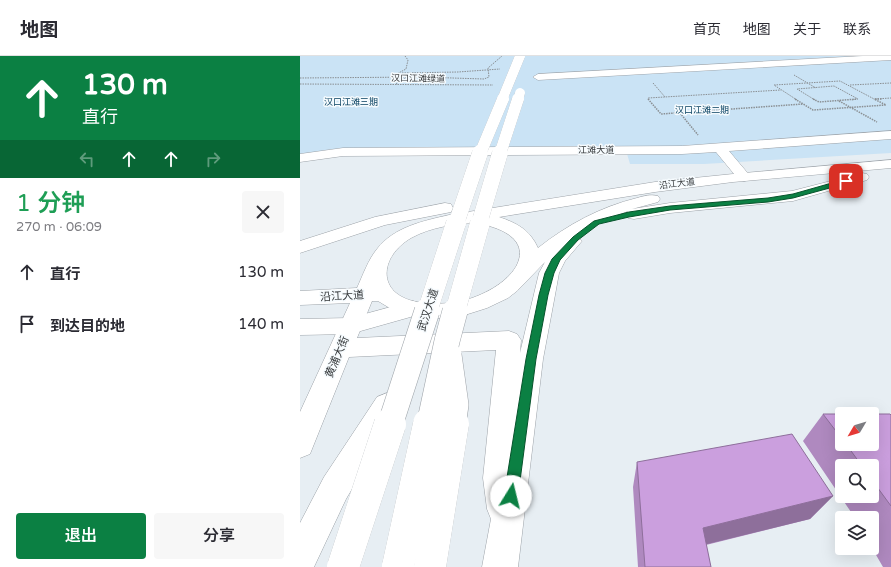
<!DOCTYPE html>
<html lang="zh">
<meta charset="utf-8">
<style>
:root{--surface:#fff;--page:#f7f7f7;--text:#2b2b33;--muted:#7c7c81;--line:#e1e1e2;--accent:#0b8043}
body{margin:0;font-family:"Varela Round","Noto Sans SC",sans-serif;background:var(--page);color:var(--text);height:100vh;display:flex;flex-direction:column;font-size:15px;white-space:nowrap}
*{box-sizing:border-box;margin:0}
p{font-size:13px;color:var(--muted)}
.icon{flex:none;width:22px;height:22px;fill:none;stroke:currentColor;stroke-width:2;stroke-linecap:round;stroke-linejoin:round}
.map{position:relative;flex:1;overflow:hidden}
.drawer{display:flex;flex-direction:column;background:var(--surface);width:300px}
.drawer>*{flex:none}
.banner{background:#0b8043;color:#fff;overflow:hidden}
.needle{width:26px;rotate:232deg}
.buttons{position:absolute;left:535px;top:351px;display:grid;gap:8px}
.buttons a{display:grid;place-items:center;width:44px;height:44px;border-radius:4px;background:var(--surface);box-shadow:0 4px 16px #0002;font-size:20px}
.pin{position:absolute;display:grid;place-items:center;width:34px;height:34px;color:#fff;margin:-17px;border-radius:8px;box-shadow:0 2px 6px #0006}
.me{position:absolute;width:44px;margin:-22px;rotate:9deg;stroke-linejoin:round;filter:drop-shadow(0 0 3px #0008)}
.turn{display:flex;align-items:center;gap:14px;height:84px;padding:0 16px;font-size:18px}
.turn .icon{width:52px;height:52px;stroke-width:2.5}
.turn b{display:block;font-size:28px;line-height:34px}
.lanes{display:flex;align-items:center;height:38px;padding:0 16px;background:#0003;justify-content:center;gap:20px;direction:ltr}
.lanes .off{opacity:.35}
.round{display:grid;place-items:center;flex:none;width:42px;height:42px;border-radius:4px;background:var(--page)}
.headline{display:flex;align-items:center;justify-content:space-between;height:68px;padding:0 16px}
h1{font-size:24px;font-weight:600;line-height:30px;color:#1e9e55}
.primary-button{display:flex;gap:8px;margin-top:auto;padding:8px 16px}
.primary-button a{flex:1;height:46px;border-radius:4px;background:var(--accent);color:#fff;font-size:16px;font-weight:600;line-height:46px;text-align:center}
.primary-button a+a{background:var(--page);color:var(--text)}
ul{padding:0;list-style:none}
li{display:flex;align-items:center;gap:12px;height:52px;padding:0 16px}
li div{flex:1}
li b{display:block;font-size:15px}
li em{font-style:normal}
header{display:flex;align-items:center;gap:24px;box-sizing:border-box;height:56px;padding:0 20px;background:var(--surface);border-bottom:1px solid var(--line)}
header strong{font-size:19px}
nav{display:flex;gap:22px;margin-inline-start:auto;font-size:14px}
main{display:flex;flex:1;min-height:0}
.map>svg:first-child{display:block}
.green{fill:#cae3f5}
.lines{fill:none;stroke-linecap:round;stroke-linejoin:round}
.minor-casing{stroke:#9ca2a8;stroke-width:1}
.major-casing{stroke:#9ca2a8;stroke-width:1}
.highway-casing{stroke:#9ca2a8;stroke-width:1}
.path-far1{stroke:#8a8f93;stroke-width:1;stroke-dasharray:1.5 1;stroke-linecap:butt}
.path{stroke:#8a8f93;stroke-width:1.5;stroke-dasharray:1.5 1;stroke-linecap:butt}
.minor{fill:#fff;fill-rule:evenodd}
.major{fill:#fff;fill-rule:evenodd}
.highway{fill:#fff;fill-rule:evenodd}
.highway-bridge-far5-casing{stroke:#9ca2a8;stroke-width:10;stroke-linecap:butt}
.highway-bridge-far4-casing{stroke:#9ca2a8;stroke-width:12;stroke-linecap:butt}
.highway-bridge-far3-casing{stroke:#9ca2a8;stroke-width:16;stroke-linecap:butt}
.highway-bridge-far2-casing{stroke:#9ca2a8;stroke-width:20;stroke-linecap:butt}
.highway-bridge-far1-casing{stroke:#9ca2a8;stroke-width:26;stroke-linecap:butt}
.highway-bridge-casing{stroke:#9ca2a8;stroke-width:32;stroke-linecap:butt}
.highway-bridge-far5{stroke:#fff;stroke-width:10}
.highway-bridge-far4{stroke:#fff;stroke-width:12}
.highway-bridge-far3{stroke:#fff;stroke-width:16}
.highway-bridge-far2{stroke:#fff;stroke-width:20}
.highway-bridge-far1{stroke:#fff;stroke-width:25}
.highway-bridge{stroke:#fff;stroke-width:32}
.wall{fill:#af89bf;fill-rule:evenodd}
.shaded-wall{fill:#8e6f9b}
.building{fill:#cb9fde;stroke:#8e6f9b}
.route{fill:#0b8043;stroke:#07532c}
.labels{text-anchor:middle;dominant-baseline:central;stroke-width:3;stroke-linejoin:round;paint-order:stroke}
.far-street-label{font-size:9px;fill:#35383a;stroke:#f6fbfe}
.far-park-label{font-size:9px;fill:#064060;stroke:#f6fbfe}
.street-label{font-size:11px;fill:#35383a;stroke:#f6fbfe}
</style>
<header>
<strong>地图</strong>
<nav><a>首页</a><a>地图</a><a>关于</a><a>联系</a></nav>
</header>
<main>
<section class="drawer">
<div class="banner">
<div class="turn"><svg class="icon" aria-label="ahead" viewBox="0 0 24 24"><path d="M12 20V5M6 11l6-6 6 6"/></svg><div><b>130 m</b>直行</div></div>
<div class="lanes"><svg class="icon off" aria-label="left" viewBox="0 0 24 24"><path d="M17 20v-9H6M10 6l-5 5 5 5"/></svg><svg class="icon" aria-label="ahead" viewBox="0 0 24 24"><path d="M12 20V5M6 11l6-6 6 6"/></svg><svg class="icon" aria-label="ahead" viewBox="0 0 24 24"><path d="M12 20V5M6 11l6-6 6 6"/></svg><svg class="icon off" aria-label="right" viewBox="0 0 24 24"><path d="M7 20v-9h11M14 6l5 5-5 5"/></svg></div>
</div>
<div class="headline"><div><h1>1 分钟</h1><p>270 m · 06:09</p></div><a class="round"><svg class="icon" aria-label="close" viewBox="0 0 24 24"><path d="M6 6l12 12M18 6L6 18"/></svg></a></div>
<ul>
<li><svg class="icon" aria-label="ahead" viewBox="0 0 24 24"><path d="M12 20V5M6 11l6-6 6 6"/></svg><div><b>直行</b></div><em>130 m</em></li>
<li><svg class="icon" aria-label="arrive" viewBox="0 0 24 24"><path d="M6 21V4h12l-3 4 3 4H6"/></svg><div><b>到达目的地</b></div><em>140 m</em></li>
</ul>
<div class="primary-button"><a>退出</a><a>分享</a></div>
</section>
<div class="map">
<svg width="591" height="511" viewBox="0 0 591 511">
<rect width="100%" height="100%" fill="#e7eef3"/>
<polygon class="green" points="0,0 591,0 591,97 404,108 330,108 325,91 44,92 26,94 0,99"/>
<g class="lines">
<defs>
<g id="minor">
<polygon points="563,0 591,0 591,4 238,24 233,21 238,18"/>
<polygon points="591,75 591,83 429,95 451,121 449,124 444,125 439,124 416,96 382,98 43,100 0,106 0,98 43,92 382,90"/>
</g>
<g id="major">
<path d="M591,104v8l-158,14 -78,10 -156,25c18,6 31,13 39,31 29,-23 62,-41 99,-50 7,-2 13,-4 21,-2l2,3 -2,3 -26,7 38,-6 122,-12 70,-18 5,1 2,3 -2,3 -74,21 -123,12 -36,6 -6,-1 -2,-4 2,-3 -23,9 -28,17 5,4 -17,20 -6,12 -4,22 -12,64 -25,208h-36l9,-48 -4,-10 -4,-31 13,-128 -147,7 -39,97 -10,4v-46l50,-109 -50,2v-14l57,-3c6,-13 11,-28 20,-39 17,-22 46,-28 72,-34l206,-33 78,-8zM176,167c70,12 47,57 -4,75 -17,6 -37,7 -55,4 -41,-8 -38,-45 -6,-64 20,-11 43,-14 65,-15zM245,206l-6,11 -19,80 1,-13 -4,-6 -8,-3 -152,7 15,-37h6l15,9 28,8h23l24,-4 19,-6 21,-10 9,-7z"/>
<polygon points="145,147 151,148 153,152 151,156 85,169 0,197 0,185 75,161"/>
</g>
<g id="highway">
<polygon points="113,245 121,248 124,253 121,258 50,278 0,279 0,263 50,262"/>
<polygon points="87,337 97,341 100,349 97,357 46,443 14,511 0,511 0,467 24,421 77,341"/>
</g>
</defs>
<use href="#minor" class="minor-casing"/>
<use href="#major" class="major-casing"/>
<use href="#highway" class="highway-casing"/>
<g class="path-far1">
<polyline points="102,17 158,16 200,13"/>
<polyline points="494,19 516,32"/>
<polyline points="93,20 106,13 108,4 105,0"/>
<polyline points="0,22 121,21 184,23 189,21 188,12 202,0"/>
<polyline points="353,27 365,41"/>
<polyline points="0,28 193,29"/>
<polyline points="96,28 107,21"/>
<polyline points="550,29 591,27"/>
<polyline points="575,43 591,42"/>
<polyline points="349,44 348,42 481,34"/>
<polyline points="497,44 474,29 540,25 576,44"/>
<polyline points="515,44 497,33 534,30 558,43 551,44"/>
</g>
<g class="path">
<polyline points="348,43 361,58 503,48"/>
<polyline points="495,43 513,54 586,49 574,43"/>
<polyline points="513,43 519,46 557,43"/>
<polyline points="575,43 582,43"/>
<polyline points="539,45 577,66"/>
<polyline points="380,57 398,79"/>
</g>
<use href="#minor" class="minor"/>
<use href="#major" class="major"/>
<use href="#highway" class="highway"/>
<defs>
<g id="highway-bridge-far5">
<polyline points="202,44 220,0"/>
<polyline points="218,44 220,37"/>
</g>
<g id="highway-bridge-far4">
<polyline points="180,98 203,43"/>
<polyline points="200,98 218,43"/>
</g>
<g id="highway-bridge-far3">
<polyline points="156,168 180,97"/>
<polyline points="179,168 200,97"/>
</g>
<g id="highway-bridge-far2">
<polyline points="127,256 156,167"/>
<polyline points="155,256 180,167"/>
</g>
<g id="highway-bridge-far1">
<polyline points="149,299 156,349 153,369"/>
<polyline points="90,369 127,255"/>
<polyline points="129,369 147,285 155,255"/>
</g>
<g id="highway-bridge">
<polyline points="98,510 129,368"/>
<polyline points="43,511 90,368"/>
<polyline points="130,511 153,368"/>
</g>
</defs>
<use href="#highway-bridge-far5" class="highway-bridge-far5-casing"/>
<use href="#highway-bridge-far4" class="highway-bridge-far4-casing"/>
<use href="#highway-bridge-far3" class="highway-bridge-far3-casing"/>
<use href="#highway-bridge-far2" class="highway-bridge-far2-casing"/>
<use href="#highway-bridge-far1" class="highway-bridge-far1-casing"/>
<use href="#highway-bridge" class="highway-bridge-casing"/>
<use href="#highway-bridge-far5" class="highway-bridge-far5"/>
<use href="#highway-bridge-far4" class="highway-bridge-far4"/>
<use href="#highway-bridge-far3" class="highway-bridge-far3"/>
<use href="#highway-bridge-far2" class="highway-bridge-far2"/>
<use href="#highway-bridge-far1" class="highway-bridge-far1"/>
<use href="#highway-bridge" class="highway-bridge"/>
</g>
<g class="wall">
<path d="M523,358l68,1v152h-8l-11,-19v-30h-17l-52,-77zM542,358l30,30h-30zM542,410h30v30h-30z"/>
<polygon points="337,406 533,440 510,463 406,489 411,511 338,511 333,431"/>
</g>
<polygon class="shaded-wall" points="533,440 510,463 391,492 403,472"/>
<g class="building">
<polygon points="523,358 590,358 591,359 591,450 572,424 572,410 562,410 546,388 572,388 572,358 542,358 542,383"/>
<polygon points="492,378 533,440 403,472 411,511 345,511 337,406"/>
</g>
<polygon class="route" points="546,123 549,125 548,127 493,142 468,146 370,154 329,161 299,168 278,184 260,204 254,217 248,239 236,303 218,440 216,444 211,446 206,444 204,440 226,303 239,239 245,217 252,203 273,181 294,165 329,156 370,150 468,142 493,138"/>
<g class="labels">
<g class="far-street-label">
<text transform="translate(118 23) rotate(1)">汉口江滩绿道</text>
<text x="296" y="94">江滩大道</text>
<text transform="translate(377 128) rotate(-7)">沿江大道</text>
</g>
<g class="far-park-label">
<text x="51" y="46">汉口江滩三期</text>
<text x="402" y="54">汉口江滩二期</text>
</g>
<g class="street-label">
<text transform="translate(42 240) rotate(-3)">沿江大道</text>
<text transform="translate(128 254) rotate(-72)">武汉大道</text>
<text transform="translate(37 301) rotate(-67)">黄浦大街</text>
</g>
</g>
</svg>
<div class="buttons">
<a><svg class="needle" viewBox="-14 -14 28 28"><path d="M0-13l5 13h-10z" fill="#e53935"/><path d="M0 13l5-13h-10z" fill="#7c7c81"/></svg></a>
<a><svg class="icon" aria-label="search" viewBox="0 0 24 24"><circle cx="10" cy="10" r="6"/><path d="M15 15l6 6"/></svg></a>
<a><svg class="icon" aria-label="layers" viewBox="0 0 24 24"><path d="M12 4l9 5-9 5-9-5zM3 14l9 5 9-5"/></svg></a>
</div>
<div class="pin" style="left:546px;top:125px;background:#d93025"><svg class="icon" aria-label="arrive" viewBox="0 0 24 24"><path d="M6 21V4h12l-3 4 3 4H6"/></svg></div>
<svg class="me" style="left:211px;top:440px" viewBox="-20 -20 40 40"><circle r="19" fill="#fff"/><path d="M0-13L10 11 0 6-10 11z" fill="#0b8043"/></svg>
</div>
</main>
